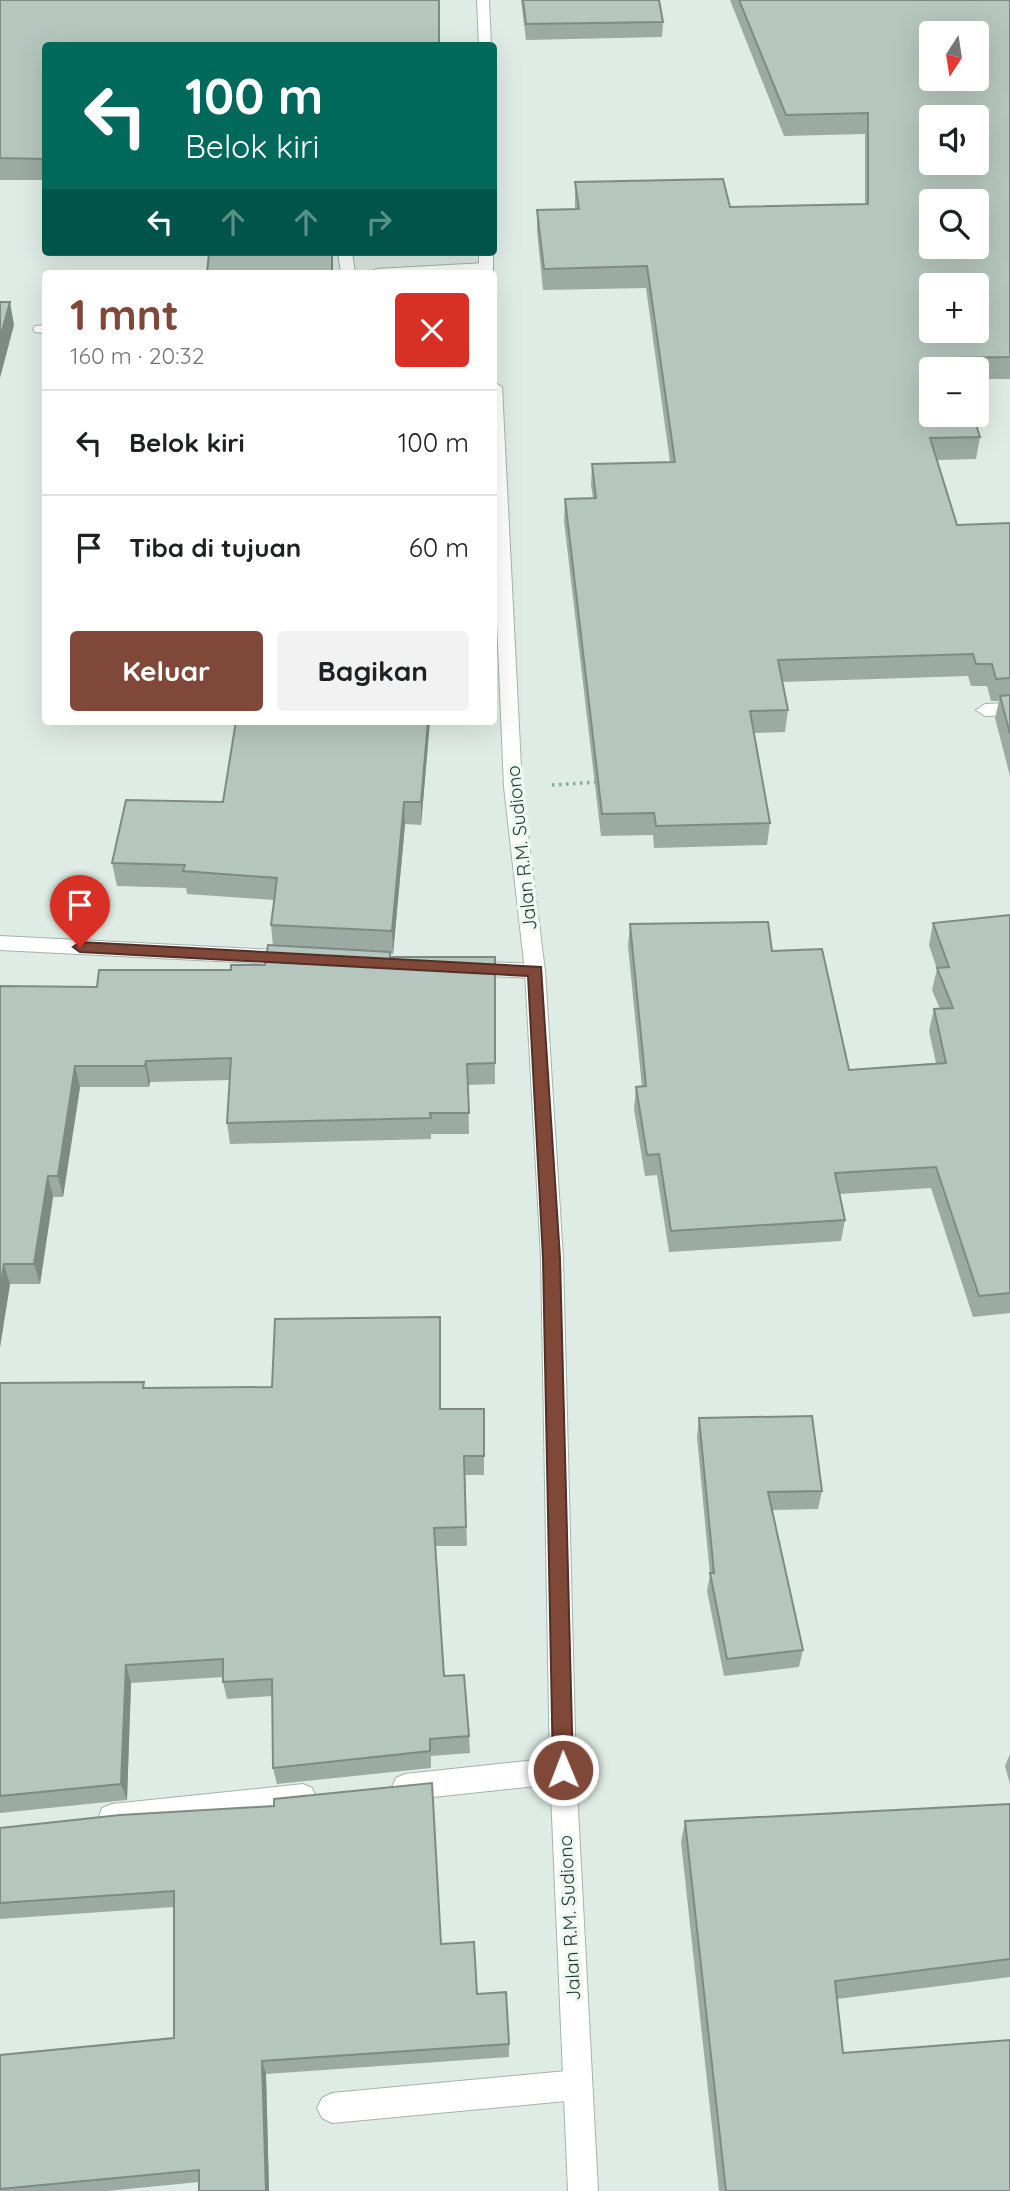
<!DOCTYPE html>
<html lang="id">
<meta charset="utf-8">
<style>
:root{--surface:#fff;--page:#f2f2f2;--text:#202124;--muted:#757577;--line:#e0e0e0;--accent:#804839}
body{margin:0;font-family:Quicksand,sans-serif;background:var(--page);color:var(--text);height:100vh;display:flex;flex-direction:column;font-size:26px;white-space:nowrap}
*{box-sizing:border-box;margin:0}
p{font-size:23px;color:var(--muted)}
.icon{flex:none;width:38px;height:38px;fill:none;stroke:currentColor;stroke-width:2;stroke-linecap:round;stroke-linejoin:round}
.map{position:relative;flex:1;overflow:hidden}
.drawer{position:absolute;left:42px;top:270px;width:455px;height:455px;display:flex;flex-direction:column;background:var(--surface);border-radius:7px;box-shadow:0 7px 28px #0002}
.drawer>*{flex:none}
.guide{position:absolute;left:42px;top:42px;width:455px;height:214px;border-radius:7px;box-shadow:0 7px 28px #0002;background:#00695c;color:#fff;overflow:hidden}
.needle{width:46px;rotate:192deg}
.tools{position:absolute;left:919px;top:21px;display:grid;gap:14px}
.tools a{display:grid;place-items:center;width:70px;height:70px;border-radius:7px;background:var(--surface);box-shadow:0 7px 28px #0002;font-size:35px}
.pin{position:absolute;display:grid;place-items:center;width:60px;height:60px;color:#fff;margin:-72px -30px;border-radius:50% 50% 50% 0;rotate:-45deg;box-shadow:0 0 7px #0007}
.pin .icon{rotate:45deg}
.me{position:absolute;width:77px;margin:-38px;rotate:359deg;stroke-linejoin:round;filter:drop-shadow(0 0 5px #0008)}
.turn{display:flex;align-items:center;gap:24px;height:147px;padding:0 28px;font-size:32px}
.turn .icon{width:91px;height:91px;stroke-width:2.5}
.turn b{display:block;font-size:49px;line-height:60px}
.lanes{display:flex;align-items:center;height:66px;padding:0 28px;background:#0003;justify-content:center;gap:35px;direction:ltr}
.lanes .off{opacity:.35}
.round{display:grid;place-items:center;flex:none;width:74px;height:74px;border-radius:7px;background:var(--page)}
.headline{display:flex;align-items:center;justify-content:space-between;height:119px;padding:0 28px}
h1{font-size:42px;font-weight:700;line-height:52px;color:var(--accent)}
.primary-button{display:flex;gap:14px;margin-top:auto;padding:14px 28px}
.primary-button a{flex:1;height:80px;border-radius:7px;background:var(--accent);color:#fff;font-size:28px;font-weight:700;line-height:80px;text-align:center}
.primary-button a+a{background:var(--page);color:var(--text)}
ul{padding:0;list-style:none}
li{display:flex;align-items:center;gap:21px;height:105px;padding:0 28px;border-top:2px solid var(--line)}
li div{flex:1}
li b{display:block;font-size:26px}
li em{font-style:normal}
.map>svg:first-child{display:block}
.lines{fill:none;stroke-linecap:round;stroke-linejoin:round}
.lane-casing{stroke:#a2b3ac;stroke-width:2}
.street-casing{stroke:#a2b3ac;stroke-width:2}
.secondary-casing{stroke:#9eb7ad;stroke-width:2}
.path{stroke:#7eb09f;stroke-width:3.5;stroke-dasharray:2.5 4.5;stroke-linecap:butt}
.lane{fill:#fff;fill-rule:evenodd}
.street{fill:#fff;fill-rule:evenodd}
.secondary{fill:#fff;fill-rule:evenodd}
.wall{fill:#9baaa3}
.shaded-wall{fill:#7e8b85}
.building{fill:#b4c6be;stroke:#7e8b85;stroke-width:2;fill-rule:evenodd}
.route{fill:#804839;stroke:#532f25;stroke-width:2}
.labels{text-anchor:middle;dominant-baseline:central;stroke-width:7;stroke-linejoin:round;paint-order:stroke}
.street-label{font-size:19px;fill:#203b33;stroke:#f0f8f3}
</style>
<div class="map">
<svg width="1010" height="2191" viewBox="0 0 1010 2191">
<rect width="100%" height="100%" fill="#dfebe5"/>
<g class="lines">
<defs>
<g id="lane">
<polygon points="338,252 352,252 355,273 341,273"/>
<polygon points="485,263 490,264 490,270 369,273 376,269"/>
<polygon points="46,325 46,333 35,332 33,329 35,326"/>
<polygon points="577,2070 587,2075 592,2085 587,2095 577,2100 332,2123 322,2118 317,2108 322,2098 332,2093"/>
</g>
<g id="street">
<polygon points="1010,703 1010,715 985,716 976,710 985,704"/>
<polygon points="0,936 295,951 302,953 305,958 302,963 295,965 0,950"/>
<polygon points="467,961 535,964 542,966 545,971 542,976 535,978 467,975 460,973 457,968 460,963"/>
<polygon points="563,1757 572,1761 576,1770 572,1779 563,1783 405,1800 396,1796 392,1787 396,1778 405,1774"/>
<polygon points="303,1784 312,1788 316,1797 312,1806 303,1810 112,1830 102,1826 99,1817 102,1808 112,1804"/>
</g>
<g id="secondary">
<polygon points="477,0 489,0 491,46 479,46"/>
<rect x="479" y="252" width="14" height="21"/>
<polygon points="494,382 502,387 522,787 545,971 563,1258 576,1770 598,2191 568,2191 550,1770 541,1258 525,971 504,787 494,551"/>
</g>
</defs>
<use href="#lane" class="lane-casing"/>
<use href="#street" class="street-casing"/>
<use href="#secondary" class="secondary-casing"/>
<polyline class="path" points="552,785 599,782"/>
<use href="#lane" class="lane"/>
<use href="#street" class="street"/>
<use href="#secondary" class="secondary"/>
</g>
<g class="wall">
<polygon points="0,0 440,0 440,46 46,46 46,180 0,180"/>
<polygon points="521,0 659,0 663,22 662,37 526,40"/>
<polygon points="730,0 1010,0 1010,379 976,379 976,369 931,369 980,437 976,459 937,460 957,525 1010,523 1010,776 995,718 999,701 991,701 987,686 971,686 968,676 782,682 788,710 785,732 754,733 770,823 767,845 654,848 653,835 601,836 564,521 565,499 593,498 591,485 592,464 670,462 646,288 543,290 537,231 537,210 575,209 575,182 730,207 865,204 865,134 784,136"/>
<polygon points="430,721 421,825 405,824 393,954 390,954 390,957 495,957 495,1084 468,1085 469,1134 431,1134 431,1139 230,1144 227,1123 230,1080 150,1082 149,1087 80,1087 63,1197 53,1197 40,1284 10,1284 0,1347 0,986 97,987 265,965 273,946 271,925 274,900 187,894 186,888 117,886 112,863 223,802"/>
<polygon points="1010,915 1010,1313 973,1317 931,1188 839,1194 845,1220 841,1241 669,1252 657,1175 645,1176 634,1109 636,1087 642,1087 628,946 630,924 772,951 849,1070 936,1063 929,1031 934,1009 940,1009 932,990 937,969 929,945 933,923"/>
<polygon points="441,1336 441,1409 484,1409 484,1475 465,1475 467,1546 435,1546 444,1676 469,1736 470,1753 431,1756 431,1768 277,1784 273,1768 272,1696 227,1699 223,1682 223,1677 131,1683 127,1800 0,1813 0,1383 145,1388 272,1387"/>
<polygon points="699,1418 822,1491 818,1509 772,1510 803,1650 799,1667 724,1676 707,1591 710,1575 697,1437"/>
<polygon points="1010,1754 1010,1784 1005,1766"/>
<polygon points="1010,1804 1010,1977 837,1999 843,2053 1010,2191 719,2191 681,1842 685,1821"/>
<polygon points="0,1828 441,1944 477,1994 509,2044 509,2057 266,2074 269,2191 199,2191 199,2182 107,2191 0,2191 0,2055 174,2038 174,1907 0,1919"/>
</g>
<g class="shaded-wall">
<polygon points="10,302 14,325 0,378 0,338"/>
<polygon points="428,721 430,721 421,825 421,802"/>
<polygon points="404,802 405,824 393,954 392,931"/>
<polygon points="146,1061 150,1082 149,1087 145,1066"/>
<polygon points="75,1066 80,1087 63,1197 58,1176"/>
<polygon points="48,1176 53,1197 40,1284 34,1264"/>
<polygon points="4,1264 10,1284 0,1347 0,1289"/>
<polygon points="440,1317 441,1336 441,1429 440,1409"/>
<polygon points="126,1665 131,1683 127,1800 121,1784"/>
<polygon points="262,2061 266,2074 269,2191 266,2191"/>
</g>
<g class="building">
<polygon points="0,0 439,0 439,46 46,46 46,154 44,159 0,158"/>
<polygon points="523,0 659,0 663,22 526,24"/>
<path d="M739,0h271v357l-56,1 4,11h-27v46h42l7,22 -50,1 27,87 53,-2v155l-14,1 -4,-15h-16l-3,-10 -195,6 10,50 -38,1 20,112 -114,3 -2,-13 -52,1 -37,-315 31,-1 -4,-34 83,-2 -28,-196 -103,3 -7,-59 42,-1 -4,-27 148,-3 7,28 138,-3v-91l-82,2zM931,33h45v46h-45zM931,117h45v46h-45zM931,201h45v46h-45zM931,285h45v46h-45z"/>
<polygon points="228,252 332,252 332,273 207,273 209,253"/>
<polygon points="0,302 10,302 0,338"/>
<polygon points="1010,695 1010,734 1000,696"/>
<polygon points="236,721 428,721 421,802 404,802 392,931 271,925 277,878 183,871 185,865 112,863 126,800 223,802"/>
<polygon points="1010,915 1010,1293 979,1296 936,1167 835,1173 845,1220 671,1231 659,1154 647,1155 636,1087 646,1086 630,924 768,922 772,951 822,949 849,1070 946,1063 934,1009 953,1008 937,968 949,967 933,923"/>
<polygon points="268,945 390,952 390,957 495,957 495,1063 467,1064 469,1113 430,1113 431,1118 227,1123 231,1058 146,1061 145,1066 75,1066 58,1176 48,1176 34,1264 4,1264 0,1289 0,986 97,987 99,970 231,970 231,965 265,965"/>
<polygon points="440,1317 440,1409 484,1409 484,1456 464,1456 466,1527 434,1528 444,1676 464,1675 469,1736 430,1739 430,1751 273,1768 272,1679 223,1682 223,1659 126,1665 121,1784 0,1796 0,1383 144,1382 143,1388 272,1387 275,1319"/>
<polygon points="812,1416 822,1491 768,1492 803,1650 727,1659 710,1573 714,1573 699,1418"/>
<polygon points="432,1783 441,1944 474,1942 477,1994 506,1992 509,2044 262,2061 266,2191 199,2191 199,2170 0,2189 0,2055 174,2038 174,1891 0,1903 0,1828 120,1815 274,1806 274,1799"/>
<polygon points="1010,1804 1010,1959 835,1981 843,2053 1010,2040 1010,2191 726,2191 685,1821"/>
</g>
<polygon class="route" points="80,942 541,967 560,1258 573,1770 570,1777 563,1780 556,1777 553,1770 543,1258 528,976 80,952 73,947"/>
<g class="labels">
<g class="street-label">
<text transform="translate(521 848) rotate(-96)">Jalan R.M. Sudiono</text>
<text transform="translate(569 1918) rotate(-93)">Jalan R.M. Sudiono</text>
</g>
</g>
</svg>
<div class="tools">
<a><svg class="needle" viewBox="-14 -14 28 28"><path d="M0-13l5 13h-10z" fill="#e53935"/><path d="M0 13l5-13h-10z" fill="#757577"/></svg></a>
<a><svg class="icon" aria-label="sound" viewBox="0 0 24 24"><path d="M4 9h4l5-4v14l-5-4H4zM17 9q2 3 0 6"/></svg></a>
<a><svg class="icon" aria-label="search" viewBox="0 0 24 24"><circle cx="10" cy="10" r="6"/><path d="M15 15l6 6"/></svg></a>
<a>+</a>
<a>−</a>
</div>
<div class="pin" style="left:80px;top:947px;background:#d93025"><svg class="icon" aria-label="arrive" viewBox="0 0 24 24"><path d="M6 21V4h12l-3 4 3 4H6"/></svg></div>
<svg class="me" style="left:563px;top:1770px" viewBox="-20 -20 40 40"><circle r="17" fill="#804839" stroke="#fff" stroke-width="3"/><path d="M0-11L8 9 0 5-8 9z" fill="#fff"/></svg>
<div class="guide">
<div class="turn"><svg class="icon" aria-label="left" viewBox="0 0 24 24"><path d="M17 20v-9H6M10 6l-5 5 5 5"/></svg><div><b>100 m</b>Belok kiri</div></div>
<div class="lanes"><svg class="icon" aria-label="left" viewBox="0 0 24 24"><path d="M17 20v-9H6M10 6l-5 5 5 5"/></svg><svg class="icon off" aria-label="ahead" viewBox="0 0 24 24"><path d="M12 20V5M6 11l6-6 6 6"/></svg><svg class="icon off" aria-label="ahead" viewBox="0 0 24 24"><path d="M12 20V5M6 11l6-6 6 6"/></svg><svg class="icon off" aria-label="right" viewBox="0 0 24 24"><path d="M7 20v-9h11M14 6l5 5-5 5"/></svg></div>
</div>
<section class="drawer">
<div class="headline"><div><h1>1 mnt</h1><p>160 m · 20:32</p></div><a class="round" style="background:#d93025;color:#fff"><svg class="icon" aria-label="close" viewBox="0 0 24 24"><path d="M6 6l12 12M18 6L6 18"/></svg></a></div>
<ul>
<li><svg class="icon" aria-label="left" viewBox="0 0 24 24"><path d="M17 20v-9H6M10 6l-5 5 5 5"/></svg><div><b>Belok kiri</b></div><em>100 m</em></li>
<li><svg class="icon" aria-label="arrive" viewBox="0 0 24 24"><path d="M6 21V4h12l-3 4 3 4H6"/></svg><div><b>Tiba di tujuan</b></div><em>60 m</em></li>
</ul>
<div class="primary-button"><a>Keluar</a><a>Bagikan</a></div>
</section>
</div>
